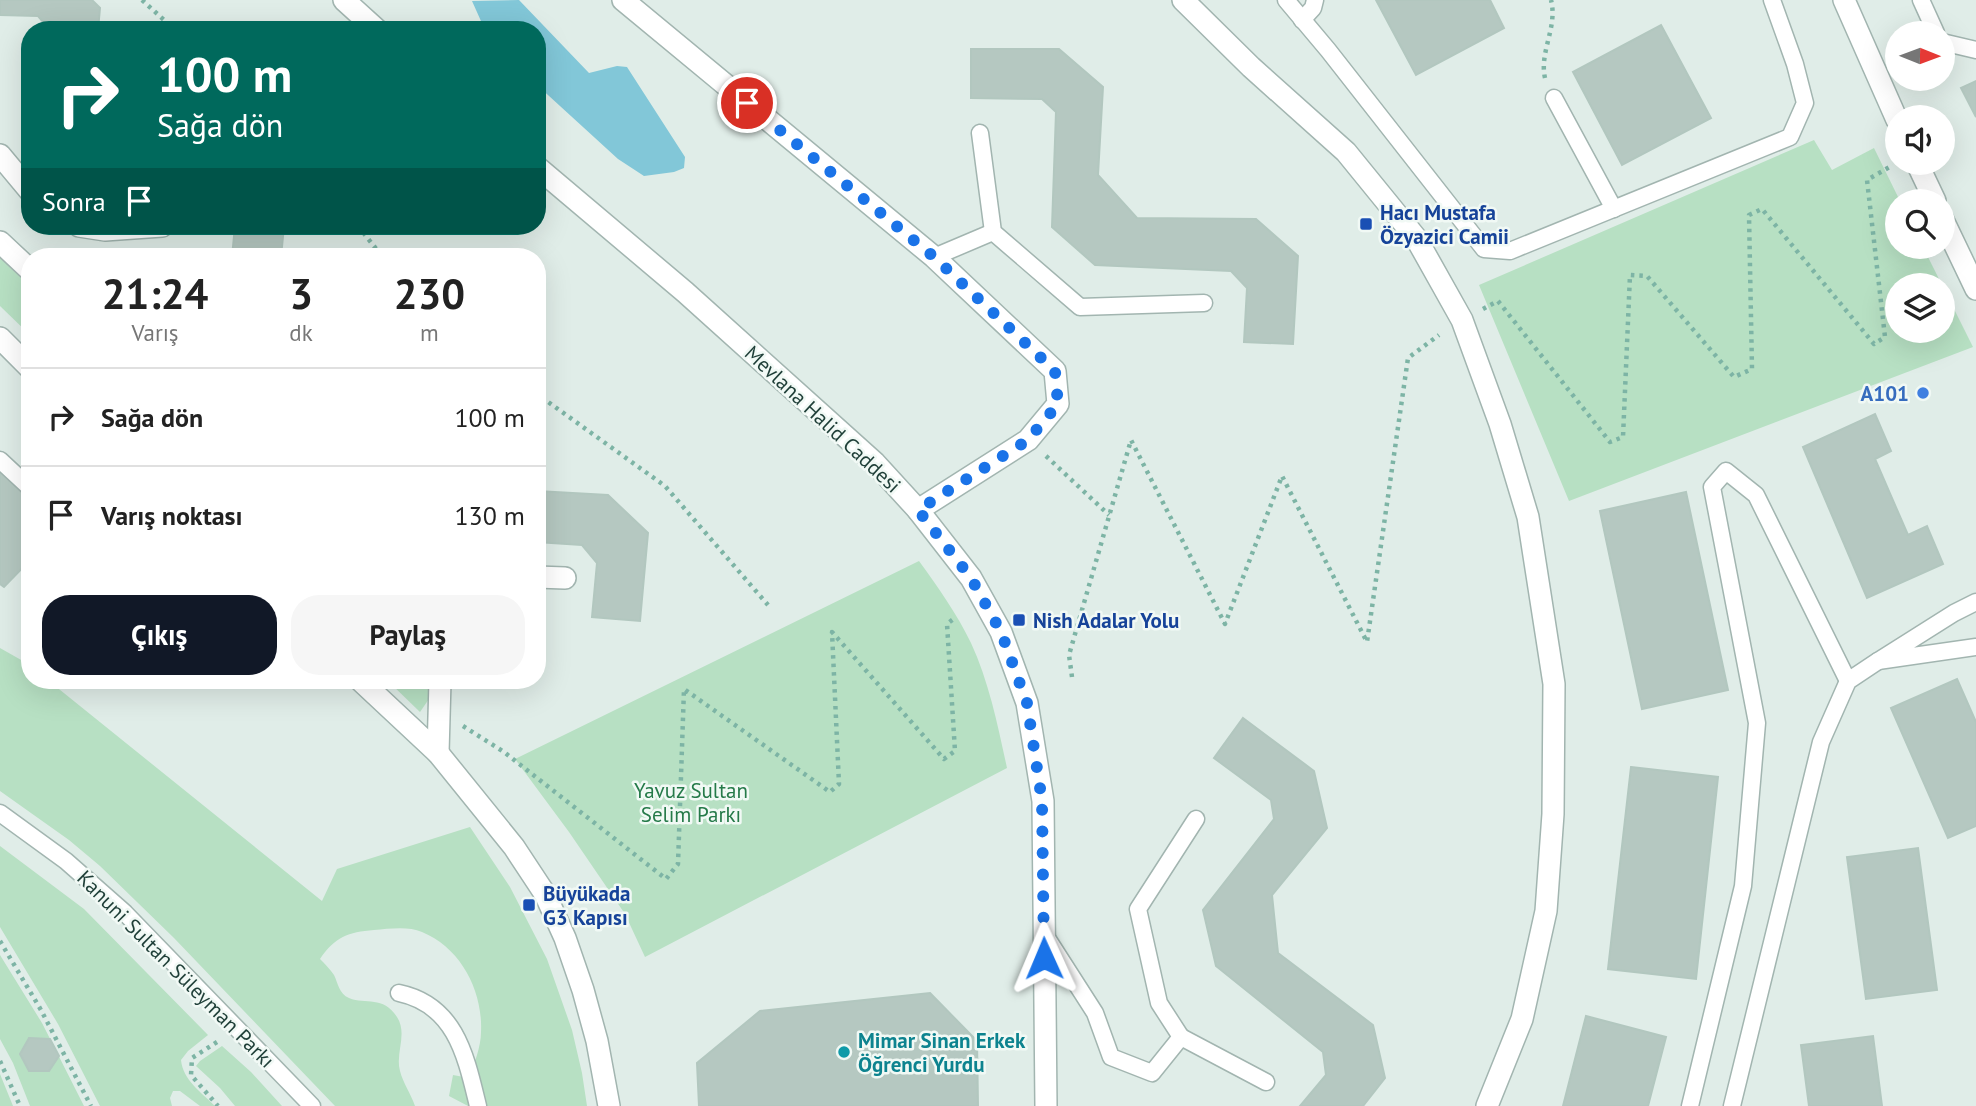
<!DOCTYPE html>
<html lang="tr">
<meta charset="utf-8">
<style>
:root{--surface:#fff;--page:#f6f6f6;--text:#222;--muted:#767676;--line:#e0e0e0;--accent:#111827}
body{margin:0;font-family:"PT Sans",sans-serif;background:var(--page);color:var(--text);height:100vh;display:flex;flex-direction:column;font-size:26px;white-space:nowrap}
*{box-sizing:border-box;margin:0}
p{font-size:23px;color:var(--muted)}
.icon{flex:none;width:38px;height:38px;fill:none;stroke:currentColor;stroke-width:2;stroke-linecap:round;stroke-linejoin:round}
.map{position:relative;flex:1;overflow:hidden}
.sheet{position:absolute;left:21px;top:248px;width:525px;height:441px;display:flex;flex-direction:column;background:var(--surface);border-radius:28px;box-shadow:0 7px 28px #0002}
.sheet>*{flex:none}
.banner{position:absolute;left:21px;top:21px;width:525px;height:214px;border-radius:28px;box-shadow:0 7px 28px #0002;background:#00695c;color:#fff;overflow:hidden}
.needle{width:46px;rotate:91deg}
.controls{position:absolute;left:1885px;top:21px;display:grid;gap:14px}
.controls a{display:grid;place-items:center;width:70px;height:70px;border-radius:50%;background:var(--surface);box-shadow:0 7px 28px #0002;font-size:35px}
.pin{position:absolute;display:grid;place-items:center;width:60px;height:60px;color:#fff;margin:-30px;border:4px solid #fff;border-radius:50%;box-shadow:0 2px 7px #0007}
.me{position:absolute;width:77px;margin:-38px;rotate:359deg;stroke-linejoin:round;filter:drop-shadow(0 0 5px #0008)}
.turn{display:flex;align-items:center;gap:24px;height:147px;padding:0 21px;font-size:32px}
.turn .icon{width:91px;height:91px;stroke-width:2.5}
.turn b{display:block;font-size:49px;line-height:60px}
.then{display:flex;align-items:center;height:66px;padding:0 21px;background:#0003;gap:14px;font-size:26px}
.eta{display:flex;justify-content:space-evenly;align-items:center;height:119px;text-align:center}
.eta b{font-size:42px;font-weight:700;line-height:49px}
.action{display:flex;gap:14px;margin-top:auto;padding:14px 21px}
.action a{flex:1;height:80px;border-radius:28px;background:var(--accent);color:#fff;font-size:28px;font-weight:700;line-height:80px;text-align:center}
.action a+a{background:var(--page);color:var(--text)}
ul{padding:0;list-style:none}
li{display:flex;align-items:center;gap:21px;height:98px;padding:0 21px;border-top:2px solid var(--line)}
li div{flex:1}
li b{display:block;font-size:26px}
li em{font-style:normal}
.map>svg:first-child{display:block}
.green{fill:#b7e0c3}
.water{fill:#82c7d8}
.building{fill:#b5c8c1;stroke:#b2c7bf;stroke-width:2}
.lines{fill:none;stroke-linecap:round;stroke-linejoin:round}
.service-casing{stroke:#a2b5b0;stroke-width:19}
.minor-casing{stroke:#a2b5b0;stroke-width:24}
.tertiary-casing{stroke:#a2b5b0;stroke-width:24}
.path{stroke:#7db4a5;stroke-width:4.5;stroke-dasharray:3.5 5;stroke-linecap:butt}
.service{stroke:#fff;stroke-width:16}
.minor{stroke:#fff;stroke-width:21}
.tertiary{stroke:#fff;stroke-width:21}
.route{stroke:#1a73e8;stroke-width:12;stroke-dasharray:0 21.6}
.transit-dot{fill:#1a4fb4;stroke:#f1f9f5;stroke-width:2.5}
.shop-dot{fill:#3f7fe0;stroke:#f1f9f5;stroke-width:2.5}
.culture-dot{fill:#0f9aa8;stroke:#f1f9f5;stroke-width:2.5}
.labels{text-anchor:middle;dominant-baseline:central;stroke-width:5;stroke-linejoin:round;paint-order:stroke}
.transit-label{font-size:21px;font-weight:bold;fill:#164399;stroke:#f1f9f5;text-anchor:start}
.shop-label{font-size:21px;font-weight:bold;fill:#366cbe;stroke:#f1f9f5;text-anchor:end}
.street-label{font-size:21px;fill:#1f3f38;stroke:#f1f9f5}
.park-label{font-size:21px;fill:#257a49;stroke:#f1f9f5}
.culture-label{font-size:21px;font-weight:bold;fill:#0d838f;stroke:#f1f9f5;text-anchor:start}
</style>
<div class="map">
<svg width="1976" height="1106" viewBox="0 0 1976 1106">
<rect width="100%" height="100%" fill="#e0ede8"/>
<g class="green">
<polygon points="1814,140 1832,170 1874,148 1900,201 1897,201 1897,247 1923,247 1942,285 1897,285 1897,331 1942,331 1942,285 1973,347 1569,501 1479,285"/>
<polygon points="0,258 30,286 30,335 0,306"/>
<path d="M919,561c19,26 38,53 52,82 18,39 27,83 36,125l-362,189 -20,-43 -56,-82 -54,-73z"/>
<path d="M0,648l30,17v16h19l273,220 15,-32 133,-42 40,60 37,72 25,71 10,43 5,33h-119l-19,-10 4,-21 16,3c5,-14 12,-31 12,-46 2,-41 -20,-84 -59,-100 -14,-6 -33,-3 -48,-2 -26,2 -39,7 -54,29 5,5 10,10 14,16 4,8 5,19 15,23 17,7 34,-3 48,19 11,17 -2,36 3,54 3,12 11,23 15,35h-80l-161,-168 -74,-72 -31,-26 -69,-49z"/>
<polygon points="388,681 426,681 431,696 420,712"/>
<path d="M0,846l84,63 124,126 -20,16 -7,9c2,20 20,32 34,46h-15l-20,-15h-7l-3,7 2,8h-72l-42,-82 -58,-97z"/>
<polygon points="0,955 42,1023 84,1106 30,1106 13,1063 0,1039"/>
<polygon points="222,1046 251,1072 282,1106 235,1106 220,1088 196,1066 200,1061"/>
<polygon points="0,1074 13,1106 0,1106"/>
</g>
<polygon class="water" points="519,0 589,73 617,66 627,67 685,157 684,168 674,172 644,176 618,159 537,85 537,30 485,30 472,1"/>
<g class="building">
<polygon points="0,0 92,0 100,8 98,30 50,30 38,16 0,15"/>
<polygon points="1376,0 1490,0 1504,28 1416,75"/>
<polygon points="1661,25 1711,118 1622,165 1573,72"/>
<polygon points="971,49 1059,49 1103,87 1098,175 1137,218 1256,219 1298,256 1293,344 1244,342 1247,288 1231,271 1095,265 1052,227 1056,112 1042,99 971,98"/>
<polygon points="1976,81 1976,117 1961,88"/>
<polygon points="235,226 284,226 281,257 232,257"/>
<polygon points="1875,414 1891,451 1875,459 1908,535 1927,526 1943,564 1867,598 1803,447"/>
<polygon points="0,471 30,498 30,560 4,587 0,584"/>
<polygon points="537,491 608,495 648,533 640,621 592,617 597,563 582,545 537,542"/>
<polygon points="1686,492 1728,690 1642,709 1600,511"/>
<polygon points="1957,679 1976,722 1976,826 1948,838 1891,708"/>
<polygon points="1243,718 1314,771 1327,828 1272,895 1278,953 1373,1025 1385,1078 1363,1106 1300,1106 1326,1075 1323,1052 1216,966 1203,910 1274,819 1271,800 1214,758"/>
<polygon points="1631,767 1718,777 1696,979 1608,969"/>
<polygon points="1918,848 1937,990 1866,999 1847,857"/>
<polygon points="930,993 977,1041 978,1106 699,1106 697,1063 760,1011"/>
<polygon points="1586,1016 1666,1037 1648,1106 1563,1106"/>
<polygon points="1873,1036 1882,1106 1809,1106 1801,1045"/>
<polygon points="29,1038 50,1039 59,1056 49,1071 29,1071 20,1054"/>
</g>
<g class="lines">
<defs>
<g id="service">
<polyline points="1286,0 1328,50 1484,249 1510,251 1790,137 1805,103 1795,64 1772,0"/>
<polyline points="1921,0 1936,33"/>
<polyline points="1302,20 1313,8 1315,0"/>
<polyline points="1942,42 1976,50"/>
<polyline points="1554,98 1614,209"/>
<polyline points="980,133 993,232 1080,307 1204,303"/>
<polyline points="934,257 993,232"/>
<polyline points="0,460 30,488"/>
<polyline points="1976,602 1954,613 1878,661 1976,647"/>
<polyline points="0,813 66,861 125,913 312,1106"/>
<polyline points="1045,935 1095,1013 1111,1057 1152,1073 1181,1037 1159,1003 1138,909 1196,819"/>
<path d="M399,993c57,12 67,64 79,113"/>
<polyline points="1181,1037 1266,1082"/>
<polyline points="1690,1106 1743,886 1757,723 1712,487 1726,471 1756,495 1848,681"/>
<polyline points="1732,1106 1821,742 1848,681 1878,661"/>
</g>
<g id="minor">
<polyline points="623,0 934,257 1055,371 1058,404 1028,440 918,510"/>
<polyline points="0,155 30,191"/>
<polyline points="79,226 105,230 162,226"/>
<polyline points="0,242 30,270"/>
<polyline points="0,338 30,368"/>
<polyline points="537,577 565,578"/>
<polyline points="361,681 438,753 514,847 545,894 565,938 583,990 597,1041 609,1106"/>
<polyline points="438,753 440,681"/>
</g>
<g id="tertiary">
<polyline points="344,0 377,30"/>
<polyline points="1183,0 1251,67 1346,152 1416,238 1462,320 1500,424 1528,517 1554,684 1553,814 1546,911 1522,1019 1487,1106"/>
<polyline points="1844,0 1897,120"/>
<polyline points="1917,163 1935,201"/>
<polyline points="537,167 685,292 875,463 918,510 971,578 1001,632 1027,703 1043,801 1046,1106"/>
<polyline points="1942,218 1976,289"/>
</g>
</defs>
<use href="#service" class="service-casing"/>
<use href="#minor" class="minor-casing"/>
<use href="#tertiary" class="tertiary-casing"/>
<g class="path">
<polyline points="142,0 175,30"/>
<path d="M1545,78c-6,-26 13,-51 6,-78"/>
<polyline points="358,226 381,255 386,257"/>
<polyline points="1483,309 1498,301 1610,442 1623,437 1630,275 1647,276 1734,377 1752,369 1749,215 1762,209 1874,344 1885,337 1867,180 1893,165"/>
<polyline points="537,390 544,399 665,486 768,605"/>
<polyline points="1046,456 1109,515"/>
<polyline points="1072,677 1069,655 1131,440 1225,624 1282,476 1367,642 1408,358 1439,335"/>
<polyline points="463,726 504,752 666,879 678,864 684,689 830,792 839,784 832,632 944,759 955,751 947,624 956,617"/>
<polyline points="0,941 41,1010 91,1106"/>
<polyline points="217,1042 192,1058 191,1075 218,1106"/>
<polyline points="0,1061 20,1106"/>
</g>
<use href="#service" class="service"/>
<use href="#minor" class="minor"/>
<use href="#tertiary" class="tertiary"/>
</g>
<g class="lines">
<polyline class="route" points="747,103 934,257 1055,371 1058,404 1028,440 918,510 971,578 1001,632 1027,703 1042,801 1044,958"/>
</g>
<g class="transit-dot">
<rect x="1359" y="217" width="14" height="14" rx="3.5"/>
<rect x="1012" y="613" width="14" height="14" rx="3.5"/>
<rect x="522" y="898" width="14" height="14" rx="3.5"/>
</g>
<circle class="shop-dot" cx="1923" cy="393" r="7"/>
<circle class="culture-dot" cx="844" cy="1052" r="7"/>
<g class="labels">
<g class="transit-label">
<text x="1380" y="212">Hacı Mustafa<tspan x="1380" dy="24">Özyazici Camii</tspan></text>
<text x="1033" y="620">Nish Adalar Yolu</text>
<text x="543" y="893">Büyükada<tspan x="543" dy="24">G3 Kapısı</tspan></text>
</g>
<g class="shop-label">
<text x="1909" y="393">A101</text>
</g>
<g class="street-label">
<text transform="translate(823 419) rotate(43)">Mevlana Halid Caddesi</text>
<text transform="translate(176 969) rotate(45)">Kanuni Sultan Süleyman Parkı</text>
</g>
<g class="park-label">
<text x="691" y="790">Yavuz Sultan<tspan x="691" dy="24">Selim Parkı</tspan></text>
</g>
<g class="culture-label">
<text x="858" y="1040">Mimar Sinan Erkek<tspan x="858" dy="24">Öğrenci Yurdu</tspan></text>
</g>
</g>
</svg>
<div class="controls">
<a><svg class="needle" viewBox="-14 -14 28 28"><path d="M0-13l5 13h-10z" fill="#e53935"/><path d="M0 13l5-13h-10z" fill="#767676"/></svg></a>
<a><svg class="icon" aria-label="sound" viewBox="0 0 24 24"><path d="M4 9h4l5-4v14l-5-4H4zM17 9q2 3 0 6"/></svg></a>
<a><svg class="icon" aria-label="search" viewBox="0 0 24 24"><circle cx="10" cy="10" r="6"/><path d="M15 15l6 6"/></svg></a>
<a><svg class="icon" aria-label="layers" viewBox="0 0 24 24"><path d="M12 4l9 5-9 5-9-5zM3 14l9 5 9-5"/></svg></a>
</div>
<div class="pin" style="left:747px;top:103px;background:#d93025"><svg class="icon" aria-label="arrive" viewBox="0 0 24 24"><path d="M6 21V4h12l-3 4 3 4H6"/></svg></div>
<svg class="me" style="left:1044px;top:958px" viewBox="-20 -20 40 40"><path d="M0-17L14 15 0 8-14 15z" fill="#1a73e8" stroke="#fff" stroke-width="4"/></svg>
<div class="banner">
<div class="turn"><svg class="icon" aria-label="right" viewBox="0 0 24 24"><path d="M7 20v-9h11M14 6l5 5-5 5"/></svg><div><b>100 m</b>Sağa dön</div></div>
<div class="then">Sonra<svg class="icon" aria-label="arrive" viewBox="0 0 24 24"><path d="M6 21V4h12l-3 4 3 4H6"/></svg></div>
</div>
<section class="sheet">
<div class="eta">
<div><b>21:24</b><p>Varış</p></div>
<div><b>3</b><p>dk</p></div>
<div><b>230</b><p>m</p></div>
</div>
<ul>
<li><svg class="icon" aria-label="right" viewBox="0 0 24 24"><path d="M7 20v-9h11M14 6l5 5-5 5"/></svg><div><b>Sağa dön</b></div><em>100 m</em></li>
<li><svg class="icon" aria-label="arrive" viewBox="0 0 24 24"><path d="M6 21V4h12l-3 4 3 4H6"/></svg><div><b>Varış noktası</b></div><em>130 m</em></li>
</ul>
<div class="action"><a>Çıkış</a><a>Paylaş</a></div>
</section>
</div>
